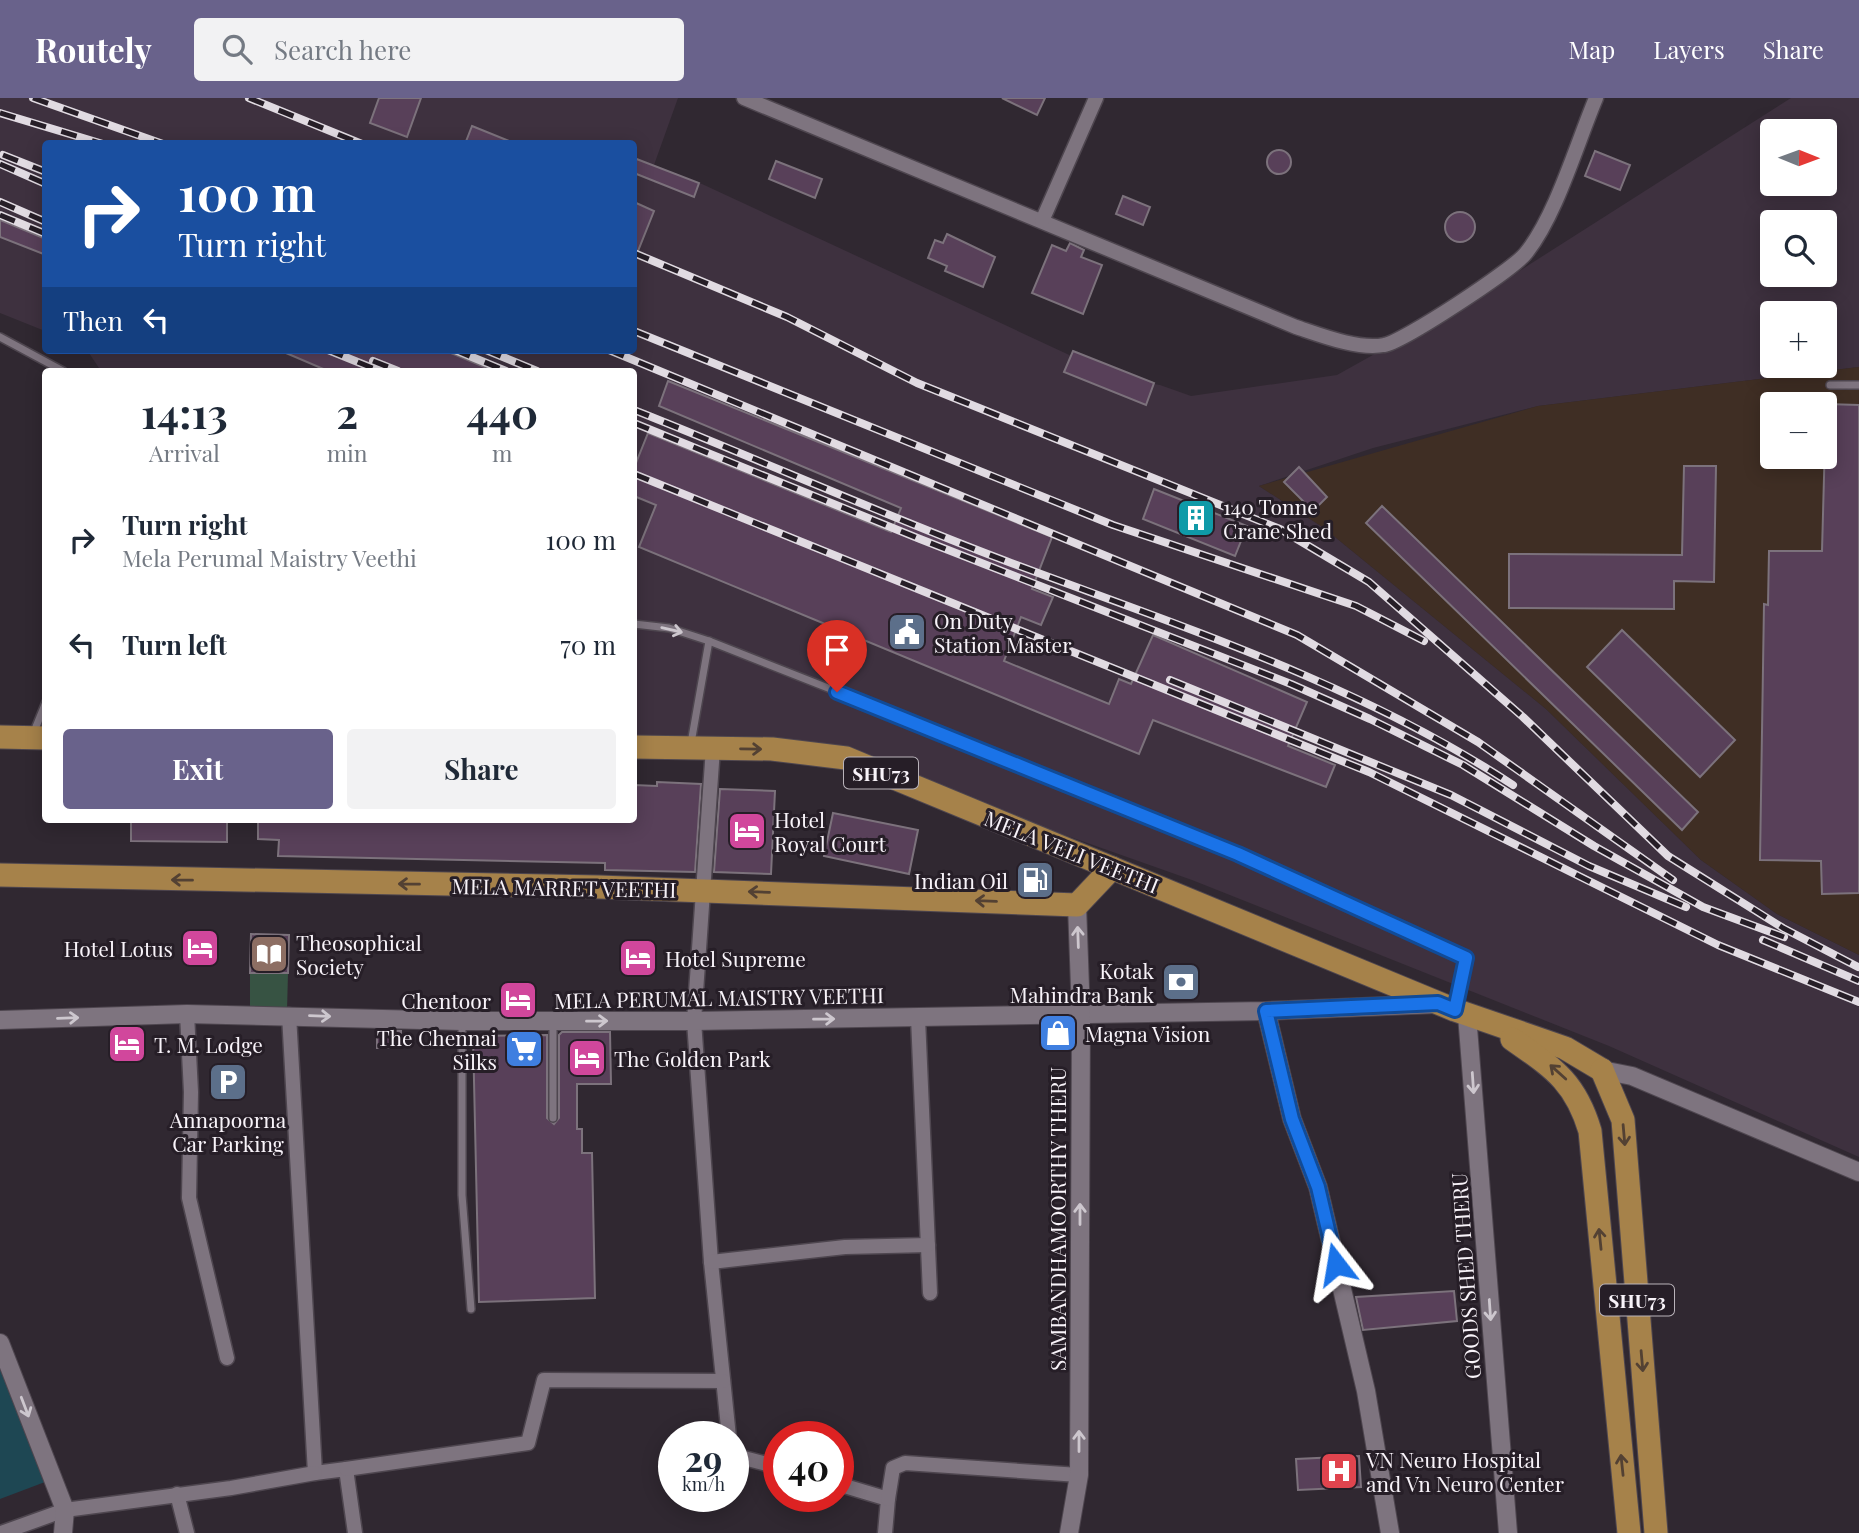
<!DOCTYPE html>
<meta charset="utf-8">
<style>
:root{--surface:#fff;--page:#f2f2f3;--text:#1f2937;--muted:#747a83;--accent:#69628b}
body{margin:0;font-family:"Playfair Display",serif;background:var(--page);color:var(--text);height:100vh;display:flex;flex-direction:column;font-size:26px;white-space:nowrap}
*{box-sizing:border-box;margin:0}
p{font-size:23px;color:var(--muted)}
.icon{flex:none;width:38px;height:38px;fill:none;stroke:currentColor;stroke-width:2;stroke-linecap:round;stroke-linejoin:round}
.map{position:relative;flex:1;overflow:hidden}
.drawer{position:absolute;left:42px;top:270px;width:595px;height:455px;display:flex;flex-direction:column;background:var(--surface);border-radius:7px;box-shadow:0 4px 18px #0003}
.drawer>*{flex:none}
.guide{position:absolute;left:42px;top:42px;width:595px;height:214px;border-radius:7px;box-shadow:0 4px 18px #0003;background:#1a4fa0;color:#fff;overflow:hidden}
.needle{width:46px;rotate:91deg}
.tools{position:absolute;left:1760px;top:21px;display:grid;gap:14px}
.tools a{display:grid;place-items:center;width:77px;height:77px;border-radius:7px;background:var(--surface);box-shadow:0 4px 18px #0003;font-size:35px}
.speed{position:absolute;left:658px;top:1323px;display:flex;gap:14px;font-size:35px;font-weight:700;text-align:center}
.speed>*{display:grid;place-content:center;width:91px;height:91px;border-radius:50%;background:var(--surface);box-shadow:0 4px 18px #0003;line-height:1}
.speed small{font-size:18px;font-weight:400}
.speed .limit{border:10px solid #d22;background:#fff;color:#111}
.pin{position:absolute;display:grid;place-items:center;width:60px;height:60px;color:#fff;margin:-72px -30px;border-radius:50% 50% 50% 0;rotate:-45deg;box-shadow:0 0 7px #0007}
.pin .icon{rotate:45deg}
.me{position:absolute;width:77px;margin:-38px;rotate:346deg;stroke-linejoin:round;filter:drop-shadow(0 0 5px #0008)}
.turn{display:flex;align-items:center;gap:24px;height:147px;padding:0 21px;font-size:32px}
.turn .icon{width:91px;height:91px;stroke-width:2.5}
.turn b{display:block;font-size:49px;line-height:60px}
.then{display:flex;align-items:center;height:66px;padding:0 21px;background:#0003;gap:14px;font-size:26px}
.eta{display:flex;justify-content:space-evenly;align-items:center;height:119px;text-align:center}
.eta b{font-size:42px;font-weight:700;line-height:49px}
.action{display:flex;gap:14px;margin-top:auto;padding:14px 21px}
.action a{flex:1;height:80px;border-radius:7px;background:var(--accent);color:#fff;font-size:28px;font-weight:700;line-height:80px;text-align:center}
.action a+a{background:var(--page);color:var(--text)}
ul{padding:0;list-style:none}
li{display:flex;align-items:center;gap:21px;height:105px;padding:0 21px}
li div{flex:1}
li b{display:block;font-size:26px}
li em{font-style:normal}
header{display:flex;align-items:center;gap:42px;box-sizing:border-box;height:98px;padding:0 35px;background:var(--accent);color:#fff}
header strong{font-size:33px}
nav{display:flex;gap:38px;margin-inline-start:auto;font-size:24px}
.search{width:490px;height:63px;background:var(--page);display:flex;align-items:center;gap:18px;box-sizing:border-box;padding:0 24px;border-radius:7px;color:var(--muted);font-size:26px}
.map>svg:first-child{display:block}
.built{fill:#3e313f;fill-rule:evenodd}
.industrial{fill:#3f2e24;fill-rule:evenodd}
.green{fill:#375343}
.water{fill:#1e4753}
.building{fill:#584059;stroke:#7c727c;stroke-width:2}
.lines{fill:none;stroke-linecap:round;stroke-linejoin:round}
.service-casing{stroke:#4e464f;stroke-width:10}
.minor-casing{stroke:#4e464f;stroke-width:17}
.tertiary-casing{stroke:#4e464f;stroke-width:20}
.primary-casing{stroke:#4e464f;stroke-width:25}
.service{stroke:#7e747f;stroke-width:7}
.minor{stroke:#7e747f;stroke-width:14}
.tertiary{stroke:#7e747f;stroke-width:18}
.primary{stroke:#a6824a;stroke-width:23}
.rail-casing{stroke:#e1dbe2;stroke-width:8}
.rail{stroke:#261e27;stroke-width:5;stroke-dasharray:16;stroke-linecap:butt}
.oneway{stroke:#cdc7ce}
.oneway2{stroke:#534133}
.route-casing{stroke:#114b97;stroke-width:18}
.route{stroke:#1a73e8;stroke-width:12}
.labels{text-anchor:middle;dominant-baseline:central;stroke-width:6;stroke-linejoin:round;paint-order:stroke}
.shield{fill:#261e27;stroke:#b9b3ba;stroke-width:2}
.shield-label{font-size:19px;font-weight:bold;fill:#f8f3f9}
.poi-label{font-size:21px;fill:#f8f3f9;stroke:#261e27;text-anchor:start}
.street-label{font-size:21px;fill:#f8f3f9;stroke:#261e27}
</style>
<header>
<strong>Routely</strong>
<div class="search"><svg class="icon" aria-label="search" viewBox="0 0 24 24"><circle cx="10" cy="10" r="6"/><path d="M15 15l6 6"/></svg>Search here</div>
<nav><a>Map</a><a>Layers</a><a>Share</a></nav>
</header>
<div class="map">
<svg width="1859" height="1435" viewBox="0 0 1859 1435">
<rect width="100%" height="100%" fill="#302831"/>
<path class="built" d="M0,0h678l-24,67 48,19 419,195 39,6 31,11 146,-21 154,-86 300,-191h68v269l-321,39 -165,42 -114,38 65,42 222,181 155,151 76,54 82,41v202l-250,-111 -417,-166 -354,-125 -204,-13v-371h-533l-14,-21h547v-206h-588l-1,187 -45,-18zM1773,33h52v53h-52zM1773,124h52v53h-52zM1773,215h52v53h-52z"/>
<path class="industrial" d="M1859,269v588l-82,-41 -76,-54 -155,-151 -222,-181 -65,-42 279,-80zM1773,306h52v53h-52z"/>
<polygon class="green" points="250,875 288,875 287,913 250,912"/>
<polygon class="water" points="0,1263 45,1384 0,1401"/>
<g class="building">
<polygon points="379,0 421,0 407,39 370,25"/>
<polygon points="1002,0 1045,0 1037,17"/>
<polygon points="472,28 514,45 514,46 465,46"/>
<circle cx="1279" cy="64" r="12"/>
<polygon points="1595,53 1630,67 1620,92 1585,78"/>
<polygon points="634,60 699,85 694,99 634,75"/>
<polygon points="776,63 822,81 815,100 769,81"/>
<polygon points="1123,98 1150,109 1143,127 1116,116"/>
<polygon points="634,104 654,113 634,163"/>
<circle cx="1460" cy="129" r="15"/>
<polygon points="0,122 46,141 46,157 0,139"/>
<polygon points="947,136 995,159 983,189 945,173 947,168 928,160 935,142 943,145"/>
<polygon points="1070,145 1084,152 1081,159 1102,167 1083,216 1032,195 1052,147 1066,153"/>
<polygon points="279,252 444,252 494,273 328,273"/>
<polygon points="1073,253 1154,285 1146,307 1064,274"/>
<polygon points="668,283 1052,439 1032,491 1053,499 1041,527 1021,519 1004,563 1109,606 1119,581 1131,586 1153,537 1307,604 1288,648 1335,667 1326,689 1153,622 1139,656 639,449 656,407 634,398 634,370 648,335 891,434 901,410 659,308"/>
<polygon points="1826,306 1859,307 1859,795 1822,796 1821,763 1760,762 1764,506 1768,507 1769,453 1822,453"/>
<polygon points="1684,368 1716,368 1714,484 1674,483 1674,511 1509,510 1509,456 1682,457"/>
<polygon points="1299,369 1327,399 1313,413 1284,384"/>
<polygon points="1154,391 1247,428 1235,458 1143,421"/>
<polygon points="1382,408 1698,714 1682,732 1366,425"/>
<polygon points="1622,532 1735,642 1700,679 1587,569"/>
<polygon points="657,684 701,686 695,774 605,772 605,765 278,758 279,742 258,741 258,721 634,721 634,687 657,688"/>
<polygon points="720,691 775,693 771,776 714,774"/>
<polygon points="833,715 918,732 909,776 824,758"/>
<polygon points="131,721 227,721 227,744 131,743"/>
<polygon points="251,836 289,837 288,875 250,875"/>
<polygon points="377,932 401,933 401,950 377,950"/>
<polygon points="562,934 610,934 611,986 577,986 577,1031 582,1031 582,1055 592,1055 595,1200 479,1204 473,938 547,937 547,1020 554,1026 559,1020 559,937"/>
<polygon points="1454,1193 1457,1223 1363,1232 1356,1199"/>
<polygon points="1359,1358 1361,1389 1298,1392 1296,1361"/>
</g>
<g class="lines">
<defs>
<g id="service">
<polyline points="0,239 63,273"/>
<polyline points="1830,287 1859,287"/>
<polyline points="634,526 669,530 709,543 889,614 1238,756 1466,860 1456,908"/>
<polyline points="33,636 46,604"/>
<polyline points="691,645 709,543"/>
<polyline points="462,924 462,1097 471,1211"/>
<polyline points="553,1020 553,924"/>
</g>
<g id="minor">
<path d="M744,0l552,229c24,8 62,23 88,18 19,-3 130,-76 142,-92 30,-37 51,-110 70,-155"/>
<polyline points="1042,123 1096,0"/>
<polyline points="713,650 694,923 711,1164 729,1339"/>
<polyline points="187,916 191,994 189,1100 227,1260"/>
<polyline points="289,917 315,1375 346,1371 355,1435"/>
<polyline points="918,920 930,1195"/>
<polyline points="711,1164 845,1149 928,1147"/>
<polyline points="733,1353 740,1359 779,1369"/>
<polyline points="346,1371 528,1345 544,1282 723,1283"/>
<polyline points="838,1386 888,1401 885,1435"/>
<polyline points="177,1396 187,1435"/>
<polyline points="888,1401 893,1370 905,1365 1079,1377"/>
<polyline points="1,1435 65,1412 231,1390 315,1375"/>
</g>
<g id="tertiary">
<polyline points="1266,913 1292,1021 1318,1089 1366,1293 1390,1435"/>
<polyline points="1467,917 1508,1435"/>
<polyline points="0,922 187,916 462,923 694,923 1266,913 1435,906"/>
<polyline points="1602,972 1632,978 1859,1074"/>
<polyline points="0,1245 65,1412 63,1435"/>
<polyline points="1069,1435 1079,1377 1081,917 1077,807"/>
</g>
<g id="primary">
<polyline points="0,639 46,640"/>
<polyline points="634,649 772,651 846,660 1455,912 1565,950 1602,972"/>
<polyline points="0,777 599,789 1077,807 1112,770"/>
<path d="M1512,941c41,29 63,42 78,92l39,402"/>
<polyline points="1602,972 1623,1022 1656,1435"/>
</g>
</defs>
<use href="#service" class="service-casing"/>
<use href="#minor" class="minor-casing"/>
<use href="#tertiary" class="tertiary-casing"/>
<use href="#primary" class="primary-casing"/>
<use href="#service" class="service"/>
<use href="#minor" class="minor"/>
<use href="#tertiary" class="tertiary"/>
<use href="#primary" class="primary"/>
<defs>
<g id="rail">
<polyline points="33,0 163,46"/>
<polyline points="249,0 362,46"/>
<polyline points="0,15 103,46"/>
<polyline points="3,57 46,74"/>
<polyline points="0,66 46,86"/>
<polyline points="0,104 46,124"/>
<polyline points="0,117 46,136"/>
<polyline points="634,155 787,219 917,285 1280,431 1369,484 1523,619 1668,758 1783,830 1858,869"/>
<polyline points="634,233 1113,427 1356,508 1424,543"/>
<polyline points="328,252 380,273"/>
<polyline points="455,252 506,273"/>
<polyline points="486,252 537,273"/>
<polyline points="609,252 1297,537 1478,644 1673,782"/>
<polyline points="373,263 398,273"/>
<path d="M634,312c124,49 247,104 372,151 173,65 352,122 507,224"/>
<polyline points="634,325 920,441 1291,586 1370,621 1463,667 1594,748 1703,809 1784,839"/>
<polyline points="634,376 1369,674 1718,847 1859,904"/>
<polyline points="1170,582 1451,697 1589,768 1686,809"/>
<polyline points="1763,842 1859,883"/>
</g>
</defs>
<use href="#rail" class="rail-casing"/>
<use href="#rail" class="rail"/>
</g>
<defs><path id="oneway-shaft" d="M-6 0H5M1.5-3L5.5 0L1.5 3" fill="none" stroke-width="1.6" stroke-linecap="round" stroke-linejoin="round" transform="scale(1.75)"/></defs>
<g class="oneway">
<use href="#oneway-shaft" transform="translate(672 532) rotate(13)"/>
<use href="#oneway-shaft" transform="translate(1078 839) rotate(-92)"/>
<use href="#oneway-shaft" transform="translate(320 918) rotate(2)"/>
<use href="#oneway-shaft" transform="translate(68 920) rotate(-2)"/>
<use href="#oneway-shaft" transform="translate(824 921) rotate(-1)"/>
<use href="#oneway-shaft" transform="translate(597 923) rotate(-1)"/>
<use href="#oneway-shaft" transform="translate(1473 985) rotate(86)"/>
<use href="#oneway-shaft" transform="translate(1080 1116) rotate(-90)"/>
<use href="#oneway-shaft" transform="translate(1490 1212) rotate(86)"/>
<use href="#oneway-shaft" transform="translate(25 1309) rotate(69)"/>
<use href="#oneway-shaft" transform="translate(1079 1343) rotate(-90)"/>
</g>
<g class="oneway2">
<use href="#oneway-shaft" transform="translate(751 651) rotate(1)"/>
<use href="#oneway-shaft" transform="translate(182 782) rotate(-179)"/>
<use href="#oneway-shaft" transform="translate(409 786) rotate(-179)"/>
<use href="#oneway-shaft" transform="translate(759 794) rotate(-178)"/>
<use href="#oneway-shaft" transform="translate(986 803) rotate(-178)"/>
<use href="#oneway-shaft" transform="translate(1558 974) rotate(-138)"/>
<use href="#oneway-shaft" transform="translate(1624 1037) rotate(85)"/>
<use href="#oneway-shaft" transform="translate(1600 1141) rotate(-96)"/>
<use href="#oneway-shaft" transform="translate(1642 1263) rotate(85)"/>
<use href="#oneway-shaft" transform="translate(1622 1367) rotate(-96)"/>
</g>
<g class="lines">
<defs>
<polyline id="route" points="837,594 1238,756 1466,860 1455,912 1438,905 1266,913 1292,1021 1318,1089 1336,1166"/>
</defs>
<use href="#route" class="route-casing"/>
<use href="#route" class="route"/>
</g>
<defs>
<symbol id="building-square" viewBox="-11 -11 22 22"><rect x="-9" y="-9" width="18" height="18" rx="4" fill="#0f9aa8" stroke="#261e27"/><path d="M-4-6H4V6H1V3H-1V6H-4ZM-2.5-4.3h1.7v1.8h-1.7ZM.8-4.3h1.7v1.8H.8ZM-2.5-1h1.7V.8h-1.7ZM.8-1h1.7V.8H.8Z" fill="#fff"/></symbol>
<symbol id="civic-square" viewBox="-11 -11 22 22"><rect x="-9" y="-9" width="18" height="18" rx="4" fill="#5c6f8a" stroke="#261e27"/><path d="M-.6-6.5H3V-4.5H.6V-3L4-1V1h2V6H-6V1h2V-1L-.6-3ZM-1.2 2.5V6h2.4V2.5Z" fill="#fff"/></symbol>
<symbol id="hotel-square" viewBox="-11 -11 22 22"><rect x="-9" y="-9" width="18" height="18" rx="4" fill="#d1479c" stroke="#261e27"/><path d="M-6-4.5h1.5V1H6V5H4.5V3h-9V5H-6ZM-4 0a1.8 1.8 0 1 1 3.6 0ZM.5 0V-2.5h3Q6-2.5 6 0Z" fill="#fff"/></symbol>
<symbol id="fuel-square" viewBox="-11 -11 22 22"><rect x="-9" y="-9" width="18" height="18" rx="4" fill="#5c6f8a" stroke="#261e27"/><path d="M-5.5-6h7V0h2V4h1.3V-2.5L3-4.5l.8-.8L6-3V5H2.5V1h-1V6h-7ZM-4.2-4.7v3.2H.2V-4.7Z" fill="#fff"/></symbol>
<symbol id="library-square" viewBox="-11 -11 22 22"><rect x="-9" y="-9" width="18" height="18" rx="4" fill="#8d6e63" stroke="#261e27"/><path d="M-6-4Q-3-5.5-.7-3.5V5Q-3 3-6 4ZM6-4Q3-5.5 .7-3.5V5Q3 3 6 4Z" fill="#fff"/></symbol>
<symbol id="bank-square" viewBox="-11 -11 22 22"><rect x="-9" y="-9" width="18" height="18" rx="4" fill="#5c6f8a" stroke="#261e27"/><path d="M-6-4H6V4H-6ZM0-2.3a2.3 2.3 0 1 0 0 4.6a2.3 2.3 0 1 0 0-4.6Z" fill="#fff"/></symbol>
<symbol id="shop-square" viewBox="-11 -11 22 22"><rect x="-9" y="-9" width="18" height="18" rx="4" fill="#3f7fe0" stroke="#261e27"/><path d="M-5-2.5h2.3a2.7 3.5 0 0 1 5.4 0H5L5.5 6h-11ZM-1.5-2.5h3a1.5 2.3 0 0 0-3 0Z" fill="#fff"/></symbol>
<symbol id="supermarket-square" viewBox="-11 -11 22 22"><rect x="-9" y="-9" width="18" height="18" rx="4" fill="#3f7fe0" stroke="#261e27"/><path d="M-6-5.5h2.5l.6 2H6L4.5 2H-2.5L-4.4-4H-6ZM-1.5 3.2a1.3 1.3 0 1 0 .1 0ZM3 3.2a1.3 1.3 0 1 0 .1 0Z" fill="#fff"/></symbol>
<symbol id="parking-square" viewBox="-11 -11 22 22"><rect x="-9" y="-9" width="18" height="18" rx="4" fill="#5c6f8a" stroke="#261e27"/><path d="M-3.5-5.5H1a3.5 3.5 0 0 1 0 7H-1V5.5H-3.5ZM-1-3.4V-.6H.8a1.4 1.4 0 0 0 0-2.8Z" fill="#fff"/></symbol>
<symbol id="hospital-square" viewBox="-11 -11 22 22"><rect x="-9" y="-9" width="18" height="18" rx="4" fill="#e0444e" stroke="#261e27"/><path d="M-5-5h3v3.5h4V-5h3V5h-3V1.5h-4V5h-3Z" fill="#fff"/></symbol>
</defs>
<g fill-rule="evenodd">
<use href="#building-square" x="1174" y="398" width="44" height="44"/>
<use href="#civic-square" x="885" y="512" width="44" height="44"/>
<use href="#hotel-square" x="725" y="711" width="44" height="44"/>
<use href="#fuel-square" x="1013" y="760" width="44" height="44"/>
<use href="#hotel-square" x="178" y="828" width="44" height="44"/>
<use href="#library-square" x="247" y="834" width="44" height="44"/>
<use href="#hotel-square" x="616" y="838" width="44" height="44"/>
<use href="#bank-square" x="1159" y="862" width="44" height="44"/>
<use href="#hotel-square" x="496" y="880" width="44" height="44"/>
<use href="#shop-square" x="1036" y="913" width="44" height="44"/>
<use href="#hotel-square" x="105" y="924" width="44" height="44"/>
<use href="#supermarket-square" x="502" y="929" width="44" height="44"/>
<use href="#hotel-square" x="565" y="938" width="44" height="44"/>
<use href="#parking-square" x="206" y="962" width="44" height="44"/>
<use href="#hospital-square" x="1317" y="1351" width="44" height="44"/>
</g>
<g class="labels">
<g class="shield">
<rect x="844" y="659.5" width="74" height="31" rx="5"/>
<rect x="1600" y="1186.5" width="74" height="31" rx="5"/>
</g>
<g class="shield-label">
<text x="881" y="675">SHU73</text>
<text x="1637" y="1202">SHU73</text>
</g>
<g class="poi-label">
<text x="1223" y="408">140 Tonne<tspan x="1223" dy="24">Crane Shed</tspan></text>
<text x="934" y="522">On Duty<tspan x="934" dy="24">Station Master</tspan></text>
<text x="774" y="721">Hotel<tspan x="774" dy="24">Royal Court</tspan></text>
<text x="1008" y="782" text-anchor="end">Indian Oil</text>
<text x="296" y="844">Theosophical<tspan x="296" dy="24">Society</tspan></text>
<text x="173" y="850" text-anchor="end">Hotel Lotus</text>
<text x="665" y="860">Hotel Supreme</text>
<text x="1154" y="872" text-anchor="end">Kotak<tspan x="1154" dy="24">Mahindra Bank</tspan></text>
<text x="491" y="902" text-anchor="end">Chentoor</text>
<text x="1085" y="935">Magna Vision</text>
<text x="497" y="939" text-anchor="end">The Chennai<tspan x="497" dy="24">Silks</tspan></text>
<text x="154" y="946">T. M. Lodge</text>
<text x="614" y="960">The Golden Park</text>
<text x="228" y="1021" text-anchor="middle">Annapoorna<tspan x="228" dy="24">Car Parking</tspan></text>
<text x="1366" y="1361">VN Neuro Hospital<tspan x="1366" dy="24">and Vn Neuro Center</tspan></text>
</g>
<g class="street-label">
<text transform="translate(1072 753) rotate(22)">MELA VELI VEETHI</text>
<text transform="translate(564 789) rotate(1)">MELA MARRET VEETHI</text>
<text transform="translate(719 899) rotate(-1)">MELA PERUMAL MAISTRY VEETHI</text>
<text transform="translate(1057 1121) rotate(-90)">SAMBANDHAMOORTHY THERU</text>
<text transform="translate(1465 1178) rotate(-94)">GOODS SHED THERU</text>
</g>
</g>
</svg>
<div class="tools">
<a><svg class="needle" viewBox="-14 -14 28 28"><path d="M0-13l5 13h-10z" fill="#e53935"/><path d="M0 13l5-13h-10z" fill="#747a83"/></svg></a>
<a><svg class="icon" aria-label="search" viewBox="0 0 24 24"><circle cx="10" cy="10" r="6"/><path d="M15 15l6 6"/></svg></a>
<a>+</a>
<a>−</a>
</div>
<div class="speed"><div>29<small>km/h</small></div><div class="limit">40</div></div>
<div class="pin" style="left:837px;top:594px;background:#d93025"><svg class="icon" aria-label="arrive" viewBox="0 0 24 24"><path d="M6 21V4h12l-3 4 3 4H6"/></svg></div>
<svg class="me" style="left:1336px;top:1166px" viewBox="-20 -20 40 40"><path d="M0-17L14 15 0 8-14 15z" fill="#1a73e8" stroke="#fff" stroke-width="4"/></svg>
<div class="guide">
<div class="turn"><svg class="icon" aria-label="right" viewBox="0 0 24 24"><path d="M7 20v-9h11M14 6l5 5-5 5"/></svg><div><b>100 m</b>Turn right</div></div>
<div class="then">Then<svg class="icon" aria-label="left" viewBox="0 0 24 24"><path d="M17 20v-9H6M10 6l-5 5 5 5"/></svg></div>
</div>
<section class="drawer">
<div class="eta">
<div><b>14:13</b><p>Arrival</p></div>
<div><b>2</b><p>min</p></div>
<div><b>440</b><p>m</p></div>
</div>
<ul>
<li><svg class="icon" aria-label="right" viewBox="0 0 24 24"><path d="M7 20v-9h11M14 6l5 5-5 5"/></svg><div><b>Turn right</b><p>Mela Perumal Maistry Veethi</p></div><em>100 m</em></li>
<li><svg class="icon" aria-label="left" viewBox="0 0 24 24"><path d="M17 20v-9H6M10 6l-5 5 5 5"/></svg><div><b>Turn left</b></div><em>70 m</em></li>
</ul>
<div class="action"><a>Exit</a><a>Share</a></div>
</section>
</div>
